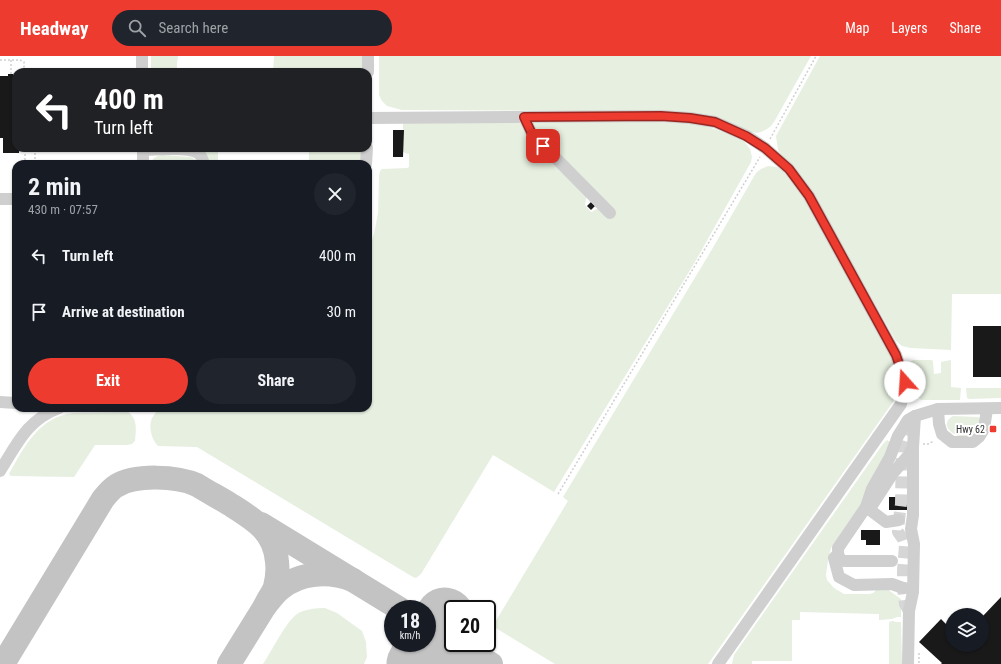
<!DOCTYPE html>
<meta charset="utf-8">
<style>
:root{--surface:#171b24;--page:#20242c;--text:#f1f3f6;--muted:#9ea1a6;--accent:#ed3b30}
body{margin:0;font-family:"Roboto Condensed",sans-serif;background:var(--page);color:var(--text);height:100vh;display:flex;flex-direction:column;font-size:15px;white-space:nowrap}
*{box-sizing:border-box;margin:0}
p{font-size:13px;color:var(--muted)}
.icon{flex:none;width:22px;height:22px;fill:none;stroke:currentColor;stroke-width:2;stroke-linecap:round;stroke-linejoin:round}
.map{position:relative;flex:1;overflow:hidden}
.details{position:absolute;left:12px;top:104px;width:360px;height:252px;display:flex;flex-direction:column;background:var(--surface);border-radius:12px;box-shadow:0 1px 3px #0004}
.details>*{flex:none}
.top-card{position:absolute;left:12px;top:12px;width:360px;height:84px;border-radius:12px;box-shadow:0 1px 3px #0004;background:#202124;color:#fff;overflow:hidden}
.fabs{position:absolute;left:945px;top:552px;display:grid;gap:8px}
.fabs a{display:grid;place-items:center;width:44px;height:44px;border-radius:50%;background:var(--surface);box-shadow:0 1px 3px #0004;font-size:20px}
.speed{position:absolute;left:384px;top:544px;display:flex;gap:8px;font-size:20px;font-weight:700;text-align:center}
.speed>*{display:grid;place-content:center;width:52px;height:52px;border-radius:50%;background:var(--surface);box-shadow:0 1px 3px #0004;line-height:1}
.speed small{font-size:10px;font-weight:400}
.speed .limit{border:2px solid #111;border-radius:6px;background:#fff;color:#111}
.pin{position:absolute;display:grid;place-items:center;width:34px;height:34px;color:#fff;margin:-17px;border-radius:8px;box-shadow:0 2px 6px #0006}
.me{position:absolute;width:44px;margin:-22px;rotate:341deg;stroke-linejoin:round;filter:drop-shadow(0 0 3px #0008)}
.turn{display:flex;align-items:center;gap:14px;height:84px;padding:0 16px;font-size:18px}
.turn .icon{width:52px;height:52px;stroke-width:2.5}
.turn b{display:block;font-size:28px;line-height:34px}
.round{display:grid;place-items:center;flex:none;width:42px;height:42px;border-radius:21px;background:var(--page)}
.head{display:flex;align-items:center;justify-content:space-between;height:68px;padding:0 16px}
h1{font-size:24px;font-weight:700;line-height:30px}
.button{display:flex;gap:8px;margin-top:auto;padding:8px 16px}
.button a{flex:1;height:46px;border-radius:24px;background:var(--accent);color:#fff;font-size:16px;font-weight:700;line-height:46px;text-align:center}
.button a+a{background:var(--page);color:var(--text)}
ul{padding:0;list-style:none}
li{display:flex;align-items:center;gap:12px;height:56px;padding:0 16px}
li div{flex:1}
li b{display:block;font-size:15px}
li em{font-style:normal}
header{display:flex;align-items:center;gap:24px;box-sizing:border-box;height:56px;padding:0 20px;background:var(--accent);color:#fff}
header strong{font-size:19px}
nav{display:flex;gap:22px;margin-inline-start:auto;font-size:14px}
.search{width:280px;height:36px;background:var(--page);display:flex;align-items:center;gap:10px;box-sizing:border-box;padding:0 14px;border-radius:22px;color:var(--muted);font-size:15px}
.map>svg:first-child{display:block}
.green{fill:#e6efe0}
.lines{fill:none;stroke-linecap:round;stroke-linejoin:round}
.taxiway{stroke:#c3c3c3;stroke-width:24}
.runway{stroke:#c3c3c3;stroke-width:59}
.building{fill:#191919}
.minor-tunnel{stroke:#d6d6d6;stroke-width:12;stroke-dasharray:12 6;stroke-linecap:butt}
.path{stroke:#cfcfcf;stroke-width:1.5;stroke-dasharray:2 2;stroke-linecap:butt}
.minor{stroke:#cfcfcf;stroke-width:12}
.route-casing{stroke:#9a261f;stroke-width:10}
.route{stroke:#ed3b30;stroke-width:7}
.poi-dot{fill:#ed3b30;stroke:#fff;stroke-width:1.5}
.labels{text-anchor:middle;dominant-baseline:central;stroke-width:4;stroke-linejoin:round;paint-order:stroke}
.poi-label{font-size:10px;fill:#323232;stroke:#fff;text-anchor:end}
</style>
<header>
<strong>Headway</strong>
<div class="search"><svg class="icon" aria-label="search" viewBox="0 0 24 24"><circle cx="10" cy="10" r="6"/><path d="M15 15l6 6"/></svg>Search here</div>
<nav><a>Map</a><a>Layers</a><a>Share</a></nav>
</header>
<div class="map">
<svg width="1001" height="608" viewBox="0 0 1001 608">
<rect width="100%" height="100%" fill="#fff"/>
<g class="green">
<polygon points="151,0 178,0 177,8 177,16 151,16"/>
<polygon points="274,0 362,0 362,16 273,16"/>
<path d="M379,0h432l-37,66c-4,6 -9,9 -17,11l-162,-22 -193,-1 -15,-4 -5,-5 -3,-6z"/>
<polygon points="820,0 1001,0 1001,238 952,238 951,294 911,292 902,290 896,285 817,145 778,94 776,80"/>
<path d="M605,65l86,2 17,4 26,9 10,5 6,8 2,8 -1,5 -56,100 -141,230 -61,-37 -72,119 -5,4 -3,-1 -216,-130 -39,-1c-6,-6 -9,-17 -7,-25 1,-4 3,-6 5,-9h40l23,-4h149v-156l6,-18 4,-21 1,-37 1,-5 2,-2 25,-1 2,-1v-13l-4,-1 -2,-2v-29l117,1 67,73 -1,3 -1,6 6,7h1l6,-4 -64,-76 -2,-10z"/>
<path d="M200,92h18v16h-8c0,-7 -5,-11 -10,-16z"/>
<rect x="309" y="92" width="52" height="16"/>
<path d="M162,99l29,2 5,3 1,4h-46c1,-6 5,-8 11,-9z"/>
<path d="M768,110l9,1 6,4 21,28 90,163c2,4 4,8 4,13 2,9 -2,18 -5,27l-185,262h-153l-61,-37v-3l74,-123 -5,-4 148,-246 45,-78 5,-4z"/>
<polygon points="913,304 932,304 933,306 934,318 941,317 941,306 951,304 951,331 961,332 960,344 921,344 915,337 909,316 908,309 909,306"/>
<polygon points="966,332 1001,332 1001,342 969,343 967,342"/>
<path d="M128,356c10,7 8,18 7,29l-3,3 -5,1h-32l-21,32 -63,-1 -2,-2c15,-27 30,-57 64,-61z"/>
<path d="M953,360l25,1 3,2c-2,5 -3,11 -7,14 -13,11 -39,-7 -21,-17z"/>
<polygon points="887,384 890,386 869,437 831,492 828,504 826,519 827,524 834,532 844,538 870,538 873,537 880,531 887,533 901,543 901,561 897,561 892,563 879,564 879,558 800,556 800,564 792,564 792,605 752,605 752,608 732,608 734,599 883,388"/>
<path d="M325,552l12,5 25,18 4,11 1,15 -3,7h-101c9,-13 22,-41 34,-50 8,-5 19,-6 28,-6z"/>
<polygon points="893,565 896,566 901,566 902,608 889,608 889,566"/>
</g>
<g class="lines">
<g class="taxiway">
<polyline points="261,468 400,553"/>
<polyline points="427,569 453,585"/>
<polyline points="404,587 405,599 405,608"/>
<polyline points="456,587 491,608"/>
<path d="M3,608l100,-165c4,-5 8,-10 13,-13 19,-12 61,-10 81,-1 11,7 23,13 34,20 24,15 44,27 46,57 1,8 0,17 -2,25 -2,6 -7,12 -10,19 5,-6 9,-12 15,-17 20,-17 49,-18 73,-9"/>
<polyline points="229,608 265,550"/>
<path d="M446,608c13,-3 25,-3 38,0"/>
</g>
<polyline class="runway" points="416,608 445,561"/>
</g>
<g class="building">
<polygon points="8,18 13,18 13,20 16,20 16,92 19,92 19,97 3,97 3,82 0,82 0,20 8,20"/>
<polygon points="393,74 404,74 403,101 393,101"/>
<polygon points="591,146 595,150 591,154 587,150"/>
<rect x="973" y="270" width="28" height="51"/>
<rect x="889" y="441" width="21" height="13"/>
<polygon points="861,474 880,474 880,489 866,489 866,484 861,484"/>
<polygon points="1001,541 1001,608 941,608 942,607 919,586 941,563 952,574 952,589 982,589 982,561"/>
</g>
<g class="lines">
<polyline class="minor-tunnel" points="909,555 905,548 903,532 903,515 905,489 903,483 898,476 899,464 901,448 902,389 904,382 913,365"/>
<g class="path">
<polyline points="0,4 20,4 24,6 24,16"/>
<polyline points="11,4 11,18"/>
<polyline points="770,83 816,0"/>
<polyline points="35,103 35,92"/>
<polyline points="25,108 25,92"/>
<polyline points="923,388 928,388 934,385"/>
<polyline points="558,438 760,101"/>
<polyline points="919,597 919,608"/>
</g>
<g class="minor">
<polyline points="142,0 142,16"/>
<polyline points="368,16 368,0"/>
<polyline points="524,61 532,78 610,157"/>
<polyline points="368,62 661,60 690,62 715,66 747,80 765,92 789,113 809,140 896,299 905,326 901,348 718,608"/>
<path d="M143,94c12,0 45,-4 55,3 3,2 5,7 6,11"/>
<polyline points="143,108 143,92"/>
<polyline points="366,108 367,92"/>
<polyline points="0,143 16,143"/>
<polyline points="0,346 16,347"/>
<polyline points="938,353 939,368 942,378 952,386 973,386 979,381 984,373 987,353"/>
<path d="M0,415c17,-27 27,-51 59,-63"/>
<polyline points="866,451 886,466 899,464"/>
<polyline points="871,451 893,417 908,400 913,391"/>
<polyline points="838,498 834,502 839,521 854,529 892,528 903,532"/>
<path d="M892,505h-48c-6,-3 -6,-6 -6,-13l28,-41 6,-18 18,-32 8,-21 10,-16 7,-4 23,-7 63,-1"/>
<polyline points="908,608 909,555 913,536 914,488 911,473 913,459 913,391 915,360"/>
</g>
</g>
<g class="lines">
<defs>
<polyline id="route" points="543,90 532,78 524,61 661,60 690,62 715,66 746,80 765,92 789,113 809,140 896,299 905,326"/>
</defs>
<use href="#route" class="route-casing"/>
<use href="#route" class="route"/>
</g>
<rect class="poi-dot" x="989" y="369" width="8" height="8" rx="2"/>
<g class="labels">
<g class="poi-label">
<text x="985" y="373">Hwy 62</text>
</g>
</g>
</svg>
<div class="fabs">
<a><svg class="icon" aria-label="layers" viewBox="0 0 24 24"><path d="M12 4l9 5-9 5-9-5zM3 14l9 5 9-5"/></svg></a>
</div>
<div class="speed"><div>18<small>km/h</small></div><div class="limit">20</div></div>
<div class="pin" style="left:543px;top:90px;background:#d93025"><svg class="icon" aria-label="arrive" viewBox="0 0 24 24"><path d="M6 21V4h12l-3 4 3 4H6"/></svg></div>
<svg class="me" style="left:905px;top:326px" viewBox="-20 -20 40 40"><circle r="19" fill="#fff"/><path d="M0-13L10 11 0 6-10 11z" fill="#ed3b30"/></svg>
<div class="top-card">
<div class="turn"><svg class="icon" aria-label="left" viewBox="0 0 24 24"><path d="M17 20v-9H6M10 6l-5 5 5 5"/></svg><div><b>400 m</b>Turn left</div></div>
</div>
<section class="details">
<div class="head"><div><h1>2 min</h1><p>430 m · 07:57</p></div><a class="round"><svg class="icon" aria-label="close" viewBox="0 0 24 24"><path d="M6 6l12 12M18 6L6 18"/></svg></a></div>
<ul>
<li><svg class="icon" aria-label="left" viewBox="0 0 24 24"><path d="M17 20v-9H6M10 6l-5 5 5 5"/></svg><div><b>Turn left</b></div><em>400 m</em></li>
<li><svg class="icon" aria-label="arrive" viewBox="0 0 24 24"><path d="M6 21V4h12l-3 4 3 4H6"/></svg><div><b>Arrive at destination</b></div><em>30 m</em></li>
</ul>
<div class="button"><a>Exit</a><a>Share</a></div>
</section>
</div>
